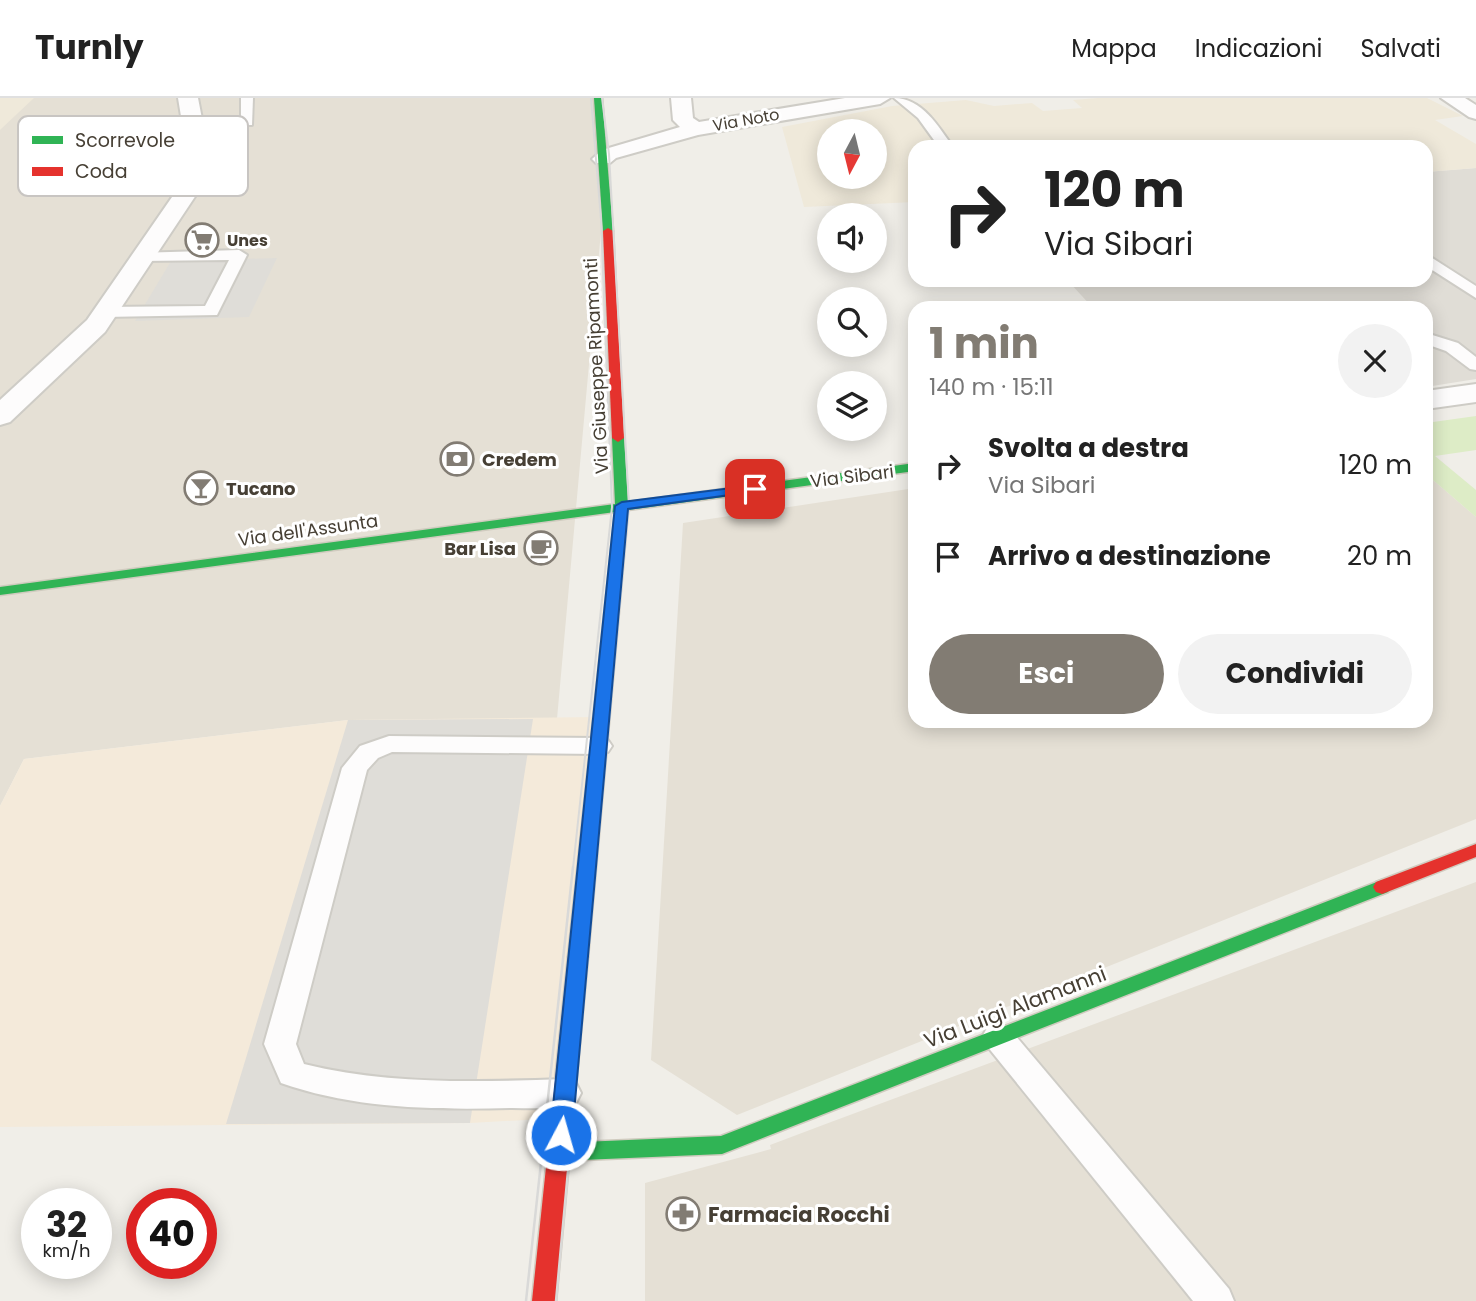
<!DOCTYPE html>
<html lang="it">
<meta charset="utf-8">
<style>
:root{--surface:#fff;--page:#f2f2f2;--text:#222;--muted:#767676;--line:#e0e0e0;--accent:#827c73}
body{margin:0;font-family:Poppins,sans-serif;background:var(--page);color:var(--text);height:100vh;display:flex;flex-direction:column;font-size:26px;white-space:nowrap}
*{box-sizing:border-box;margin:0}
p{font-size:23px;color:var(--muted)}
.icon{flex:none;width:38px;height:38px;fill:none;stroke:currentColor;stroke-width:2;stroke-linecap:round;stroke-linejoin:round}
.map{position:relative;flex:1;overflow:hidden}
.details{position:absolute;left:908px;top:203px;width:525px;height:427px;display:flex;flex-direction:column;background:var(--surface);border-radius:21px;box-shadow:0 4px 18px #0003}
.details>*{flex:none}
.top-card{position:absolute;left:908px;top:42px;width:525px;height:147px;border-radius:21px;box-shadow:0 4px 18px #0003;background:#fff;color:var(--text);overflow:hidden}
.needle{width:46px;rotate:187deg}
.fabs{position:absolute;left:817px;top:21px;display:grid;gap:14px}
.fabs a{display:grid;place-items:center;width:70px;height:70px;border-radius:50%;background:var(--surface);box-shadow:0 4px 18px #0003;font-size:35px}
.speed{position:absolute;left:21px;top:1090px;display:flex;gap:14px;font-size:35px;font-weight:700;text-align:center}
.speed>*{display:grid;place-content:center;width:91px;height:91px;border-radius:50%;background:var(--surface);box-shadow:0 4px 18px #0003;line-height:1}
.speed small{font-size:18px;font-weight:400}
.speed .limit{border:10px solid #d22;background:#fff;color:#111}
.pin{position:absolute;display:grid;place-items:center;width:60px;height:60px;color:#fff;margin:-30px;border-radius:14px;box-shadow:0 4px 10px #0006}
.me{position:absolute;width:77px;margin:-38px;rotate:6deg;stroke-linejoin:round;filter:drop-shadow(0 0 5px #0008)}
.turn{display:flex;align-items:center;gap:24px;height:147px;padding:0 21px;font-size:32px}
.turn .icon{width:91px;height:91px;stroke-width:2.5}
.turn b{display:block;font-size:49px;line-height:60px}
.round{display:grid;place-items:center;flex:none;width:74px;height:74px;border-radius:37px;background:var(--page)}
.head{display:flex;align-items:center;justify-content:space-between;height:119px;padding:0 21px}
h1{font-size:42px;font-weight:700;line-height:52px;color:var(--accent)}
.cta{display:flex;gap:14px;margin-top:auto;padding:14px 21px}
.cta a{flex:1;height:80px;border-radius:42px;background:var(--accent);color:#fff;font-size:28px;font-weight:700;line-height:80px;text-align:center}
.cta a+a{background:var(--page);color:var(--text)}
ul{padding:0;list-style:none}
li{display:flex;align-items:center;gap:21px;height:91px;padding:0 21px}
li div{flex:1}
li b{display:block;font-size:26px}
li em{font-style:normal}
header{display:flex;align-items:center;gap:42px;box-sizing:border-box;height:98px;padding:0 35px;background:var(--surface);border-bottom:2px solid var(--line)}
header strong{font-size:33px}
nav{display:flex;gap:38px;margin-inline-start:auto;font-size:24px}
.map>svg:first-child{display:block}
.residential{fill:#e5e0d5}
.commercial{fill:#f4eada}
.industrial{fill:#e0ddd6}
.education{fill:#efe9da;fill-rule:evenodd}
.green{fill:#ddecc6}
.parking{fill:#dfddd8}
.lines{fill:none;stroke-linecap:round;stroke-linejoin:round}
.lane-casing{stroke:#ceccc6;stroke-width:4}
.street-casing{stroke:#ceccc6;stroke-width:4}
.fast-casing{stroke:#d0cbbf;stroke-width:3}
.jam-casing{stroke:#d0cbbf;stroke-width:3}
.lane{fill:#fdfcfc;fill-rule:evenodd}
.street{fill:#fdfcfc;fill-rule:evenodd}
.fast{fill:#30b455;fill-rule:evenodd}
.jam{fill:#e5322d;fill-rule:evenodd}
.tram-far1{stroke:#d9d9d8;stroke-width:2}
.tram{stroke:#d9d9d8;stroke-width:2.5}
.route{fill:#1a73e8;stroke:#114b97;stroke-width:2}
.labels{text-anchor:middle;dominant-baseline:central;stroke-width:6;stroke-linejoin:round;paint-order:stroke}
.far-street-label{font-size:16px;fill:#463f34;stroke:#fff}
.far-poi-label{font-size:16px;font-weight:bold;fill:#463f34;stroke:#fff;text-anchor:start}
.street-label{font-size:18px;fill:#463f34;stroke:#fff}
.poi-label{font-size:18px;font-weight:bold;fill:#463f34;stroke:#fff;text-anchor:start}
.near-street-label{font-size:21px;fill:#463f34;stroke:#fff}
.near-poi-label{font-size:21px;font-weight:bold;fill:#463f34;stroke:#fff;text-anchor:start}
.key{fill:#fff;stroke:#c8c5c2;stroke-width:2}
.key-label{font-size:19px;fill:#463f34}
</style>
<header>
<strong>Turnly</strong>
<nav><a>Mappa</a><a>Indicazioni</a><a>Salvati</a></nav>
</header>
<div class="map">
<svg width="1476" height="1203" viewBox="0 0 1476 1203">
<rect width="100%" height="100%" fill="#f0eee8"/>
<g class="residential">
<polygon points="0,0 597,0 605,89 557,621 348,622 24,661 0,708"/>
<polygon points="1426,376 1476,419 1476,721 737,1017 651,962 683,425 915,390 915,623 1426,623"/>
<polygon points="1476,784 1476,1203 645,1203 645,1085 771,1051 770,1047 831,1024"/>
</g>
<polygon class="commercial" points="601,619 562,1020 470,1025 0,1029 0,708 24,661 348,622"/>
<polygon class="industrial" points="1476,70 1476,281 1426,289 1426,210 1093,210 1069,184 1426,182 1426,74"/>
<g class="education">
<polygon points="0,0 34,0 0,32"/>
<path d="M1098,0h329l36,18 -28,4 41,24v24l-50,4v-25h-511v55l-111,5 -22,-80 110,-21 74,-6 28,6 38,-3 11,8 39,-3 -9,-8zM830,33h45v46h-45z"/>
</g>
<polygon class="green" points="1476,318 1476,352 1435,358 1476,392 1476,419 1426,376 1426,325"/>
<g class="parking">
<polygon points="277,160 249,219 135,223 171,163"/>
<polygon points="533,621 470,1025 226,1026 348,622"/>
</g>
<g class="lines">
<defs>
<g id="lane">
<polygon points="241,0 253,0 252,27 242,27 241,24"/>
<path d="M894,0c28,0 44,28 59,49h-14l-21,-29z"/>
<polygon points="239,152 247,157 217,217 103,219 95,214 103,209 205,208 229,162 141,163 136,161 133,158 136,155"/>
<polygon points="1426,156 1476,188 1476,200 1426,168"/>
<polygon points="1426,235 1458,245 1476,259 1476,272 1470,271 1446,253 1426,246"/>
<path d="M389,638l210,2 9,2 4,6 -4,6 -9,2 -207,-2 -14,6 -11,12 -71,274 8,20c86,21 173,18 261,15l11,4 5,10 -5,10c-20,7 -43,5 -64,5 -77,2 -157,1 -231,-25l-17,-39 78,-276 18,-22z"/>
<polygon points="998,926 1009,930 1229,1191 1234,1203 1193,1203 987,948 982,939 987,930"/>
</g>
<g id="street">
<polygon points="178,0 198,0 212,73 105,234 10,324 0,327 0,302 87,222 190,73"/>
<polygon points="671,0 691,0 693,20 699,24 845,0 890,0 880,6 698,37 616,60 610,65 596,65 592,61 602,52 680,29 673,22"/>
<polygon points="1441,0 1465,0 1476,7 1476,21 1469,19"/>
<polygon points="1476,286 1476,304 1426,311 1426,293"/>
</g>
<g id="fast">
<polygon points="594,0 602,0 613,133 608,136 603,133"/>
<polygon points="618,336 624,340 628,404 915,365 915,373 628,412 588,859 585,864 578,866 571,864 568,859 615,414 0,497 0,489 615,406 612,340"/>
<polygon points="1382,782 1388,784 1391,789 1388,794 722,1056 559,1063 551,1061 548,1054 551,1047 559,1045 721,1038"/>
</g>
<g id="jam">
<polygon points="608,130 613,133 624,340 618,344 612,340 603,133"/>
<polygon points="1476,746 1476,759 1382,796 1376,794 1373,789 1376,784"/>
<polygon points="578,852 585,854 588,859 556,1203 532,1203 568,859 571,854"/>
</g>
</defs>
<use href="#lane" class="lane-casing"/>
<use href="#street" class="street-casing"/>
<use href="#fast" class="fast-casing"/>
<use href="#jam" class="jam-casing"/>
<use href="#lane" class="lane"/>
<use href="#street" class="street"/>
<use href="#fast" class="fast"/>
<use href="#jam" class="jam"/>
<g class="tram-far1">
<polyline points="573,770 612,409 601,122 591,0"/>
<polyline points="596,770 629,407 609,56 602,0"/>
</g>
<g class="tram">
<polyline points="526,1203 573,769"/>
<polyline points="556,1203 596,769"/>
</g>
</g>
<polygon class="route" points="755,387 761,391 759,393 628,411 572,1037 568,1044 561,1046 553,1044 550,1037 615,408 622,404"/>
<defs>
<symbol id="supermarket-ring" viewBox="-11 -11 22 22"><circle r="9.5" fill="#fff" stroke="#827c73" stroke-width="1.5"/><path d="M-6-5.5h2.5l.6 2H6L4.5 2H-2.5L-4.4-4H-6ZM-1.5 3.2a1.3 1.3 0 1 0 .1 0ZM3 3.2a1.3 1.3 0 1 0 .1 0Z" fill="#827c73"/></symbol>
<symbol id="bank-ring" viewBox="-11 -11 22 22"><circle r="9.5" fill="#fff" stroke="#827c73" stroke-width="1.5"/><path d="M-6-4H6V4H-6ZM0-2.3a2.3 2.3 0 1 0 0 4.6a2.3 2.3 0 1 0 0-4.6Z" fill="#827c73"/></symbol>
<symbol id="bar-ring" viewBox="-11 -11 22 22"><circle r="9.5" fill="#fff" stroke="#827c73" stroke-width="1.5"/><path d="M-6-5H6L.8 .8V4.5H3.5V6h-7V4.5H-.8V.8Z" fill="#827c73"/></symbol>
<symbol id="cafe-ring" viewBox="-11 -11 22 22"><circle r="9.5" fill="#fff" stroke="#827c73" stroke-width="1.5"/><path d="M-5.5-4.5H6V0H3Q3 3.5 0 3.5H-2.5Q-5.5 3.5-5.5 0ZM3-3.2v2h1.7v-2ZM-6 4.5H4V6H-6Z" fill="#827c73"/></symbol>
<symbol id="pharmacy-ring" viewBox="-11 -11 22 22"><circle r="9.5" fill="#fff" stroke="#827c73" stroke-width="1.5"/><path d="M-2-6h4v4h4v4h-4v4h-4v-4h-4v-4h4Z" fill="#827c73"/></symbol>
</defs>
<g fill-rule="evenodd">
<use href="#supermarket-ring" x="183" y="123" width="38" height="38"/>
<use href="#bank-ring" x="438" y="342" width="38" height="38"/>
<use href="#bar-ring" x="182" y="371" width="38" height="38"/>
<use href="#cafe-ring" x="522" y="431" width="38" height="38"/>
<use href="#pharmacy-ring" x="664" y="1097" width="38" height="38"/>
</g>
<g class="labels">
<g class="far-street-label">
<text transform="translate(746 22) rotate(-10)">Via Noto</text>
</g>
<g class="far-poi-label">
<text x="227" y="142">Unes</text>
</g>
<g class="street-label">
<text transform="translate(596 268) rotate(-93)">Via Giuseppe Ripamonti</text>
<text transform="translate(852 378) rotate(-7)">Via Sibari</text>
<text transform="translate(308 432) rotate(-8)">Via dell'Assunta</text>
</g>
<g class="poi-label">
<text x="482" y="361">Credem</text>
<text x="226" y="390">Tucano</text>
<text x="516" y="450" text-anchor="end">Bar Lisa</text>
</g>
<g class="near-street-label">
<text transform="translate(1015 909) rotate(-21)">Via Luigi Alamanni</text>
</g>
<g class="near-poi-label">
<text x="708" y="1116">Farmacia Rocchi</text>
</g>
</g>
<rect x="18" y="18" width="230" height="80" rx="10" class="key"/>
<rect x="32" y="38" width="31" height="8" fill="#30b455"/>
<rect x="32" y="69" width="31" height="9" fill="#e5322d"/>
<g class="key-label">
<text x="75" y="49">Scorrevole</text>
<text x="75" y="80">Coda</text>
</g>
</svg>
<div class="fabs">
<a><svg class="needle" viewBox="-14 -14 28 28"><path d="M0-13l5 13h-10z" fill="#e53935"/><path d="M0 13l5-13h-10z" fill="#767676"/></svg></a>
<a><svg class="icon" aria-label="sound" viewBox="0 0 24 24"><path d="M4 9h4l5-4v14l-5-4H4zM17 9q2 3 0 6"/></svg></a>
<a><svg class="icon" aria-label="search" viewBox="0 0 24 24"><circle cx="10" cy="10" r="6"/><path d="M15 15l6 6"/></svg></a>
<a><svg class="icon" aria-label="layers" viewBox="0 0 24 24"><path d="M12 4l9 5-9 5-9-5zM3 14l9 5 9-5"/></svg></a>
</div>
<div class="speed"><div>32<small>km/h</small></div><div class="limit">40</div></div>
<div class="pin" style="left:755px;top:391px;background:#d93025"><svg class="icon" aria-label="arrive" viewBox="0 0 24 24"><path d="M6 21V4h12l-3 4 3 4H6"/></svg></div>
<svg class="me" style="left:561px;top:1037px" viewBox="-20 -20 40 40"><circle r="17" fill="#1a73e8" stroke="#fff" stroke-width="3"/><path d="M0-11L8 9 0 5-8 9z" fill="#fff"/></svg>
<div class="top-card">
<div class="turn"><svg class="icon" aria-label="right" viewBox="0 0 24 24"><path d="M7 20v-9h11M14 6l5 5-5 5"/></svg><div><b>120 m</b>Via Sibari</div></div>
</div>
<section class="details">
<div class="head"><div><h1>1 min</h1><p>140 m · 15:11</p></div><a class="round"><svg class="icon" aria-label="close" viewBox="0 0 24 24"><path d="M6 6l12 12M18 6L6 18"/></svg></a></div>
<ul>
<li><svg class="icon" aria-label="right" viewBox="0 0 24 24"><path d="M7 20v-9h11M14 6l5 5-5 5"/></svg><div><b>Svolta a destra</b><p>Via Sibari</p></div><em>120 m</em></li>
<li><svg class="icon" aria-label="arrive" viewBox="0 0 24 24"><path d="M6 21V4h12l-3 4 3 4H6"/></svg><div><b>Arrivo a destinazione</b></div><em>20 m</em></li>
</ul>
<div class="cta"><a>Esci</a><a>Condividi</a></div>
</section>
</div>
